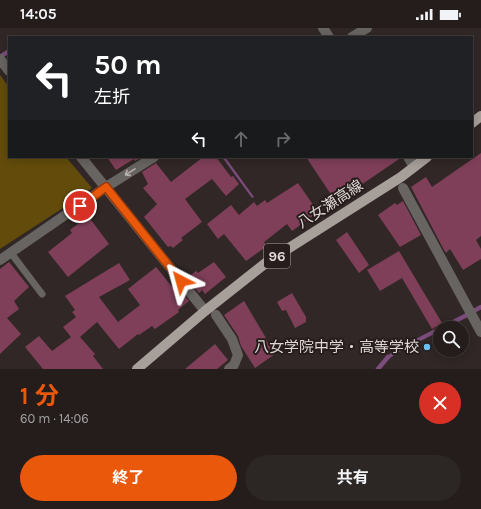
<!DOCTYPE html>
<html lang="ja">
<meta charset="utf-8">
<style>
:root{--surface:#241d1c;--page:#2c2625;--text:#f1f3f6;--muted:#a3a2a3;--line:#413b3b;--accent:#ea580c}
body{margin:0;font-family:Karla,"Noto Sans JP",sans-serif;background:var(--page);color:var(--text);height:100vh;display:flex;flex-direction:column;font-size:15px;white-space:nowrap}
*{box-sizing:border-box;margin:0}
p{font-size:13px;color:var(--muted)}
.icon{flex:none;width:22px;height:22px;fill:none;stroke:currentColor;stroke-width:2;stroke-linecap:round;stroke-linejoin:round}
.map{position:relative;height:341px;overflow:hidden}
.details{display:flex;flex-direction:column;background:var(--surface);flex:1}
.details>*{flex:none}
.guide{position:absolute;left:8px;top:8px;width:465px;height:122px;border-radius:0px;box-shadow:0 2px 10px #0003,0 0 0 1px var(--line);background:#202124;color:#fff;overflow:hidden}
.buttons{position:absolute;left:433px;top:293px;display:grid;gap:8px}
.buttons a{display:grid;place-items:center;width:36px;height:36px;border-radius:50%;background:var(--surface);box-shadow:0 2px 10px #0003,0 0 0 1px var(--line);font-size:20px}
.pin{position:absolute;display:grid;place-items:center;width:34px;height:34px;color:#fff;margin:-17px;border:2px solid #fff;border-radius:50%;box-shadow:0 1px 4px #0007}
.me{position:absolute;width:44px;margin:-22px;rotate:321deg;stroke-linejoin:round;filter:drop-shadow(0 0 3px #0008)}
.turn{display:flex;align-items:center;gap:14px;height:84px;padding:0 20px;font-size:18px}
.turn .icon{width:52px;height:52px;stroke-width:2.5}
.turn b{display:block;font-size:28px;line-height:34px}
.lanes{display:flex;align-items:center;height:38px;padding:0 20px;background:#0003;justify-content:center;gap:20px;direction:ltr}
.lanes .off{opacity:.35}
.round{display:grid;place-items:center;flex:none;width:42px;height:42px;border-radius:21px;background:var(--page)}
.head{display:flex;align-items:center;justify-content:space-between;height:68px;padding:0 20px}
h1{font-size:24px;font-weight:700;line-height:30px;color:var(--accent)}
.button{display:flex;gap:8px;margin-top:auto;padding:8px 20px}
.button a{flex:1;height:46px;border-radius:24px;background:var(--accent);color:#fff;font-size:16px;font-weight:700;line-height:46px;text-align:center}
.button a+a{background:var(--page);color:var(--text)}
.status{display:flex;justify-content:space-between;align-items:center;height:28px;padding:0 20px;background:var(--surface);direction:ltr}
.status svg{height:11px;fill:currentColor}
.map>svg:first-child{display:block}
.green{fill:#634c0b}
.water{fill:#7b4c7c}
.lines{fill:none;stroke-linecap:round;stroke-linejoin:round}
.stream{stroke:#7b4c7c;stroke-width:4.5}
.building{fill:#7f3f58}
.lane{stroke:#686462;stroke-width:7}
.street{stroke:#686462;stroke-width:10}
.primary{stroke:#a79f9a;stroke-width:10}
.oneway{stroke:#b5afae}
.route-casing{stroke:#983908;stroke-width:10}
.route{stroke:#ea580c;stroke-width:7}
.poi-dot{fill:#6dc2f3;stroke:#261d1c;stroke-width:1.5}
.labels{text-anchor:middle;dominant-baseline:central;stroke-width:4;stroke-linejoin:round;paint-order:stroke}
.shield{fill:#261d1c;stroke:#a8a09f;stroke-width:1}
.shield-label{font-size:14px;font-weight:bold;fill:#dfd8d7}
.street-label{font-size:15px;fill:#dfd8d7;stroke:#261d1c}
.poi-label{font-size:15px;fill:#dfd8d7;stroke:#261d1c;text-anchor:end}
</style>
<div class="status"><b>14:05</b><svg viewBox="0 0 49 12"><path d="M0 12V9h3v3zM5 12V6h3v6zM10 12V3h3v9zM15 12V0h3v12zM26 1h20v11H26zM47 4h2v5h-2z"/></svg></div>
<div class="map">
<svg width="481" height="341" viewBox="0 0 481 341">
<rect width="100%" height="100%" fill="#302726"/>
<polygon class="green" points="0,47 9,59 9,129 66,129 92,160 69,176 0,221"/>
<g class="water">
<polygon points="222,129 225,129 254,169 252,170"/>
<polygon points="466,285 468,289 446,300 440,300 440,303 397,325 386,333 384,331 396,321"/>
</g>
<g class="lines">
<g class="stream">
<polyline points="0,29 9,23"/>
<polyline points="470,285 481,279"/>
<polyline points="378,341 388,329"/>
</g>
</g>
<g class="building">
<polygon points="481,125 481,208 476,212 481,221 481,231 463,242 450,221 446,225 444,222 411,159 426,149 432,159"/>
<polygon points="107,129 142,129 135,133 134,131 116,142"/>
<polygon points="203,129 216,129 231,149 233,148 239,156 226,168 212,151 185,171 202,194 181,210 183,212 173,220 171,218 168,219 144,189 157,176 143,160 148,156 142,144 156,135 171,154"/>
<polygon points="306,129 402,129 336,174"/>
<polygon points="298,155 318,184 292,203 287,196 264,214 267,218 246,233 224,206 218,211 207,196 231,177 239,187 254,174 257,178 265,172 267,175"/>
<polygon points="403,173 421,207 400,219 378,187 395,175 397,177"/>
<polygon points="88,188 109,216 68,249 48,224 72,205 70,202"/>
<polygon points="347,204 369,237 359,245 336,212"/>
<polygon points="399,223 442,295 432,301 402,250 380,263 367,242"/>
<polygon points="9,234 29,259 14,273 19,281 7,290 21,306 0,326 0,241"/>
<polygon points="214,234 226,249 205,266 202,262 199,265 187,250 196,243 198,245"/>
<polygon points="119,235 130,252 99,269 118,294 140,277 128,261 156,239 174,261 177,259 189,273 178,282 179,284 155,301 152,298 139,307 138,306 119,321 97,294 80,309 95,326 93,328 103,341 43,341 25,319 39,308 52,323 71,309 63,299 76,289 72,284 75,282 65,268"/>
<polygon points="292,265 306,289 306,294 295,300 286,282 282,283 277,274"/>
<polygon points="244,273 266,310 265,310 275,326 255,340 241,318 238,308 224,287"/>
<polygon points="215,316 228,332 217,341 185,341"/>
</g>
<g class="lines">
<polyline class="lane" points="11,225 42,266"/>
<g class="street">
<polyline points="323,0 329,9"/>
<polyline points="352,9 367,0"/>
<polyline points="0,31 9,43"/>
<polyline points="81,129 205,283"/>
<polyline points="408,129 414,139"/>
<polyline points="403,160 481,304"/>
<polyline points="0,232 106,159 154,129"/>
<polyline points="216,287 232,311 238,327 234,337 229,341"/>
</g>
<g class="primary">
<polyline points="472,95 481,88"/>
<polyline points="137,341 205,283 267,234 401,149 427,129"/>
</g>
</g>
<defs><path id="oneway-shaft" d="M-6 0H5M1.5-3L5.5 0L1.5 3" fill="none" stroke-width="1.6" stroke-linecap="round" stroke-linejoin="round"/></defs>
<use class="oneway" href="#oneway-shaft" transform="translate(130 144) rotate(148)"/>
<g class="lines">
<defs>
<polyline id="route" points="80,178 106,159 181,253"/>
</defs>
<use href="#route" class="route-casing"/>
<use href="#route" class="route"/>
</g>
<circle class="poi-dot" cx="427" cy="319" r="4"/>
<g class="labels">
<rect class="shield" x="264" y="216" width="26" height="24" rx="3"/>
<g class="shield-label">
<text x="277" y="228">96</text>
</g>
<g class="street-label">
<text transform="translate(330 176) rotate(-33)">八女瀬高線</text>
</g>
<g class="poi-label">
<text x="419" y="319">八女学院中学・高等学校</text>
</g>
</g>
</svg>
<div class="buttons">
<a><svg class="icon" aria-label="search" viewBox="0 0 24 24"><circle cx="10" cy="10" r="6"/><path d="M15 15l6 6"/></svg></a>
</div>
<div class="pin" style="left:80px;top:178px;background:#d93025"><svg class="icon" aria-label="arrive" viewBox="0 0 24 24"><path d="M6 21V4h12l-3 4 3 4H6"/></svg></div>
<svg class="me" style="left:181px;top:253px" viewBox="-20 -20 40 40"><path d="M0-17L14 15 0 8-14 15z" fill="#ea580c" stroke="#fff" stroke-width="4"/></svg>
<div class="guide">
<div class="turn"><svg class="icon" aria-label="left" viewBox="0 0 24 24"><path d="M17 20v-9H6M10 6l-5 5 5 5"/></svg><div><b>50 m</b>左折</div></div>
<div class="lanes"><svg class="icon" aria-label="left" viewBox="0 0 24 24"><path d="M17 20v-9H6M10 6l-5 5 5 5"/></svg><svg class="icon off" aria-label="ahead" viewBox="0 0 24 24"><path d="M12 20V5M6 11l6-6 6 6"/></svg><svg class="icon off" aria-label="right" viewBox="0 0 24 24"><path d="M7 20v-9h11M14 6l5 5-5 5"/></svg></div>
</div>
</div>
<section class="details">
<div class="head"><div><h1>1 分</h1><p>60 m · 14:06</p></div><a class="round" style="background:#d93025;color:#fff"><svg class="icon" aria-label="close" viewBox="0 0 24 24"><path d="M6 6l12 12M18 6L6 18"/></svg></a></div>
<div class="button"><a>終了</a><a>共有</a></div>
</section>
